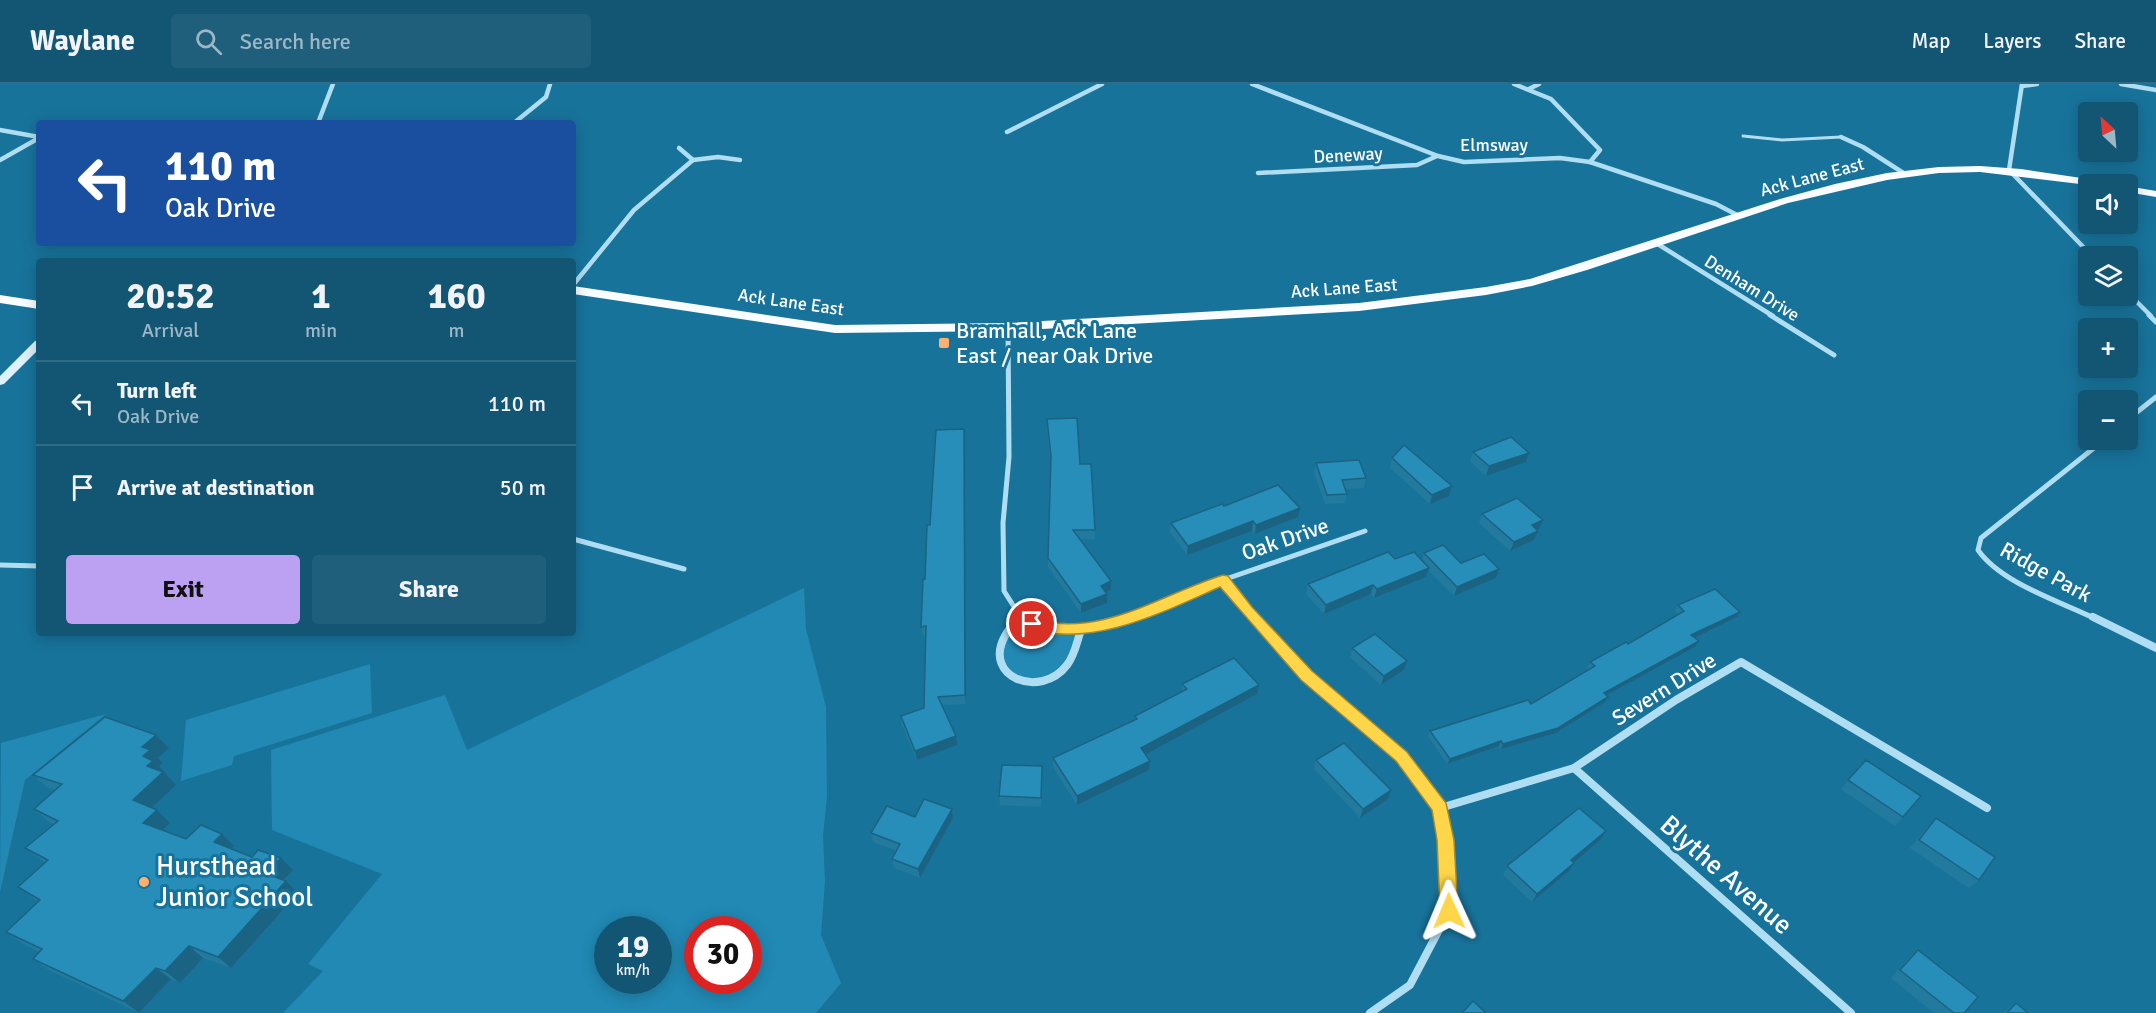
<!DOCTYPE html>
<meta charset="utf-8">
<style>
:root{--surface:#125674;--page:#1f5f7c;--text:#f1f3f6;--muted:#9cb7c5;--line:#316c86;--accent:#bca0f2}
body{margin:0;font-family:Signika,sans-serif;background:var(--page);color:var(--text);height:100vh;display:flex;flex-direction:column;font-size:22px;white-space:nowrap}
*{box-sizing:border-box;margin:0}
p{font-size:20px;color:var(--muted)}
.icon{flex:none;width:33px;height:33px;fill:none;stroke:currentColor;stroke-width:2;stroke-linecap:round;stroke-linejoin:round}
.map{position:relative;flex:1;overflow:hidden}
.sheet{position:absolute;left:36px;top:174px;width:540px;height:378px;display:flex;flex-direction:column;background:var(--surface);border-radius:6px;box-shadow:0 3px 15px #0003}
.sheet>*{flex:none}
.top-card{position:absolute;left:36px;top:36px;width:540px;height:126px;border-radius:6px;box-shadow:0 3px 15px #0003;background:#1a4fa0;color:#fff;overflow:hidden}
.needle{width:39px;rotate:334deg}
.tools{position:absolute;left:2078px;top:18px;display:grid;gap:12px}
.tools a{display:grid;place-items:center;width:60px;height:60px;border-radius:6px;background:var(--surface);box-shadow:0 3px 15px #0003;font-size:30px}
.speed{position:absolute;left:594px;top:832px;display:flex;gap:12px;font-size:30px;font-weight:700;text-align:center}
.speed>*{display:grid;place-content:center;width:78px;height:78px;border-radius:50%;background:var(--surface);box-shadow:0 3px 15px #0003;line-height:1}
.speed small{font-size:15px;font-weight:400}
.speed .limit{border:9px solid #d22;background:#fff;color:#111}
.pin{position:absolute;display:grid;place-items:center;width:51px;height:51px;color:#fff;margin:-26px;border:3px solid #fff;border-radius:50%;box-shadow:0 2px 6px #0007}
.me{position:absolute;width:66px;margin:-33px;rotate:359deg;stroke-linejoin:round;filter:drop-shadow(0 0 4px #0008)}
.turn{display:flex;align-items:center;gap:21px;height:126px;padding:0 30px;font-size:27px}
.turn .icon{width:78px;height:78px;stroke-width:2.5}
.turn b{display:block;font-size:42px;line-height:51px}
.eta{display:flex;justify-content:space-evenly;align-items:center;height:102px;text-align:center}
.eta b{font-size:36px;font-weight:700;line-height:42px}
.action{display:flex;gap:12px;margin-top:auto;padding:12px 30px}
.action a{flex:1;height:69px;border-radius:6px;background:var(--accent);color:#111;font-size:24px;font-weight:700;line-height:69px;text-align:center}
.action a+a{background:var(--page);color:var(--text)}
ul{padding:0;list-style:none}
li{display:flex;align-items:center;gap:18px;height:84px;padding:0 30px;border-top:2px solid var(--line)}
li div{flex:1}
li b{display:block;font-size:22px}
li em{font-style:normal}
header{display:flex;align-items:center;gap:36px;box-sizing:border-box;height:84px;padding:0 30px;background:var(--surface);border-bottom:2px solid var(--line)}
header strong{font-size:28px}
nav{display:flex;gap:33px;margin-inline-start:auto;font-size:21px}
.search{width:420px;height:54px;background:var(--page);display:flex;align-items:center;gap:15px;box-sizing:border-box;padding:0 21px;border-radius:6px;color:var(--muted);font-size:22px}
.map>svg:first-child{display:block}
.green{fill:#2189b4;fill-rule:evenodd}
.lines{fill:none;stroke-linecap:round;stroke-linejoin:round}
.lane{stroke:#afdef2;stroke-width:3}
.street-far2{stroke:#afdef2;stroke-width:4.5}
.street-far1{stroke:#afdef2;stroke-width:5}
.street{stroke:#afdef2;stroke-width:8}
.secondary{fill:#ddf2fc;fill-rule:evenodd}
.primary{fill:#f9fdff;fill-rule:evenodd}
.wall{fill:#227a9f}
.shaded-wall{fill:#1b6382}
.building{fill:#278eb9;stroke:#1b6382;stroke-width:1.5}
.route{fill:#ffd54a;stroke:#a68a30;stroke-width:1.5}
.poi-dot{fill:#ffb06f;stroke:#18739b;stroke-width:2}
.labels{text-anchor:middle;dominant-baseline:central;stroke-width:6;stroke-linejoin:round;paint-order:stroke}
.far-street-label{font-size:18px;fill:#fff;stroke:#18739b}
.poi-label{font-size:22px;fill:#fff;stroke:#18739b;text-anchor:start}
.street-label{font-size:22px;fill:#fff;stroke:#18739b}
.near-poi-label{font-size:27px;fill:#fff;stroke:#18739b;text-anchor:start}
.near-street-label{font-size:27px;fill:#fff;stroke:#18739b}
</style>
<header>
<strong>Waylane</strong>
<div class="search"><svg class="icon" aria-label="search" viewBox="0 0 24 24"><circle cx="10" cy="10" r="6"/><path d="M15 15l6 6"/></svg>Search here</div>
<nav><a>Map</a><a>Layers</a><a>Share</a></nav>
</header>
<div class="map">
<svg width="2156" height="929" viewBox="0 0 2156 929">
<rect width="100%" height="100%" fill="#18739b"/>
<g class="green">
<path d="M804,504l2,41 20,78 1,89 -4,40 2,45 -4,54 20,48 -25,30h-533l40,-42 -15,-7 74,-90 -110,-44 -1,-80 174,-55 22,55zM608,846h50v51h-50zM698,846h50v51h-50z"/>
<path d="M1020,534l61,12c-15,37 -13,41 -52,54l-29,-21 2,-25z"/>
<polygon points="370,580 372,629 234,672 232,681 181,697 186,636"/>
<polygon points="106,630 25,696 0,808 1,659"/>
</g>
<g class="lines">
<polyline class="lane" points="1743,52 1782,56 1841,53"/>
<g class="street-far2">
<polyline points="1252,0 1438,72 1464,78 1560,74 1590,78 1716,120 1739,132"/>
<polyline points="1514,0 1551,15 1600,66 1590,78"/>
<polyline points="2022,0 2009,86 2092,172"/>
<polyline points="2121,0 2156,6"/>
<polyline points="2022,2 2037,0"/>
<polyline points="1529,5 1539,0"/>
<polyline points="318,39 333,0"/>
<polyline points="514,39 546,13 550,0"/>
<polyline points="0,46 39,53"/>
<polyline points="1007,48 1102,0"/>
<polyline points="1841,53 1863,63 1905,90"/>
<polyline points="679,64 693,76"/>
<polyline points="0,76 39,54"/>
<polyline points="1258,89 1417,81 1437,72"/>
<polyline points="1656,159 1773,232"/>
<polyline points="573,201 634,126 693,76 718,73 740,76"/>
<polyline points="2127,208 2151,232"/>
</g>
<g class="street-far1">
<polyline points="1770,231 1834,271"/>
<polyline points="2149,231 2156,238"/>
<polyline points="1008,243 1009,373 1003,439 1004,507 1022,535"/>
<polyline points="2127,336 2156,313"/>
<polyline points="573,455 684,485"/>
<polyline points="0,481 39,482"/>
<polyline points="1223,496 1255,535"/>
<polyline points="1122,535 1154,526 1223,496 1365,447"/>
<path d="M2096,535c-37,-18 -95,-36 -118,-69l3,-12 123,-98"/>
</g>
<g class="street">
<path d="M1020,533c39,21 67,11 107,0"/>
<polyline points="1254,533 1306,592 1402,673 1440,724 1448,786 1449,827 1410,901 1370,929"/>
<polyline points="2093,533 2156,564"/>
<path d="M1020,534c-5,5 -12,11 -15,18 -23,41 35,64 62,29 8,-10 10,-24 14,-35"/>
<polyline points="1574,684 1851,929"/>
<polyline points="1440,724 1574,684 1676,616 1741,578 1987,724"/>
</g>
<polygon class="secondary" points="39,256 39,265 4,300 0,301 0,292 35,257"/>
<g class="primary">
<polygon points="1980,82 2021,85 2102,97 2107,100 2088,101 1980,88 1939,89 1887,96 1788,119 1587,186 1532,202 1486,211 1359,227 1008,247 835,249 573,210 573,202 835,241 1008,239 1359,219 1486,203 1530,195 1780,115 1835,100 1887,89 1939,83"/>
<polygon points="2127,102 2156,107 2156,113 2127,108"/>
<polygon points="0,211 39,217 39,225 0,219"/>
</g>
</g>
<g class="wall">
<polygon points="1047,335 1080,380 1095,446 1095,455 1079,455 1111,506 1106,508 1107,510 1107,519 1081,529 1048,483 1050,378"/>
<polygon points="965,354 966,620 942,621 957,661 917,676 902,641 901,632 924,624 926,551 923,552 921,543 925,495"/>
<polygon points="1473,368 1529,369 1526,378 1486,392 1470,377"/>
<polygon points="1392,374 1452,402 1449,412 1430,420 1390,384"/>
<polygon points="1316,379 1366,394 1364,404 1346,405 1347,410 1345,419 1325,420 1314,388"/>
<polygon points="1482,430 1543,436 1539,445 1538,446 1534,456 1510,467 1479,439"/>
<polygon points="1298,433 1255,450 1252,447 1187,471 1170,448 1171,439"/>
<polygon points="1424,469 1461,479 1496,494 1454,512 1428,486 1426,493 1374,514 1371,510 1324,530 1306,510 1308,500 1395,475 1422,476"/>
<polygon points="1678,521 1740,528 1737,533 1694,554 1699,557 1695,563 1606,611 1605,618 1556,649 1501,665 1499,662 1447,680 1428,652 1430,647 1531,620 1589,586 1587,584 1590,578 1628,560 1679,530 1675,527"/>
<polygon points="1352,564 1404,586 1381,601 1350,573"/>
<polygon points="1182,600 1259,601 1257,610 1146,670 1150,677 1149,686 1077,721 1053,683 1053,674 1135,636 1135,632 1182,608"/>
<polygon points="169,664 158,674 163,679 159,682 176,701 151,724 170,739 163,746 186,755 234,762 232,765 293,786 284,796 286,797 298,809 231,884 203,874 180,899 171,895 139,929 49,886 33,875 39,868 23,860 6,848 38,818 18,803 46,779 41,776 25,764 54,740 49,738 34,725 55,706 48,704 33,691"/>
<polygon points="1316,676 1391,706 1388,715 1360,734 1314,685"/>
<polygon points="1866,676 1903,733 1895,742 1841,705"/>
<polygon points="1042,682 1041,723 1000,721 999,712"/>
<polygon points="952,725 953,734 920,794 894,784 892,775 897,767 873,758 871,749 915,733"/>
<polygon points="1936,734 1979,796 1969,804 1910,764 1928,743"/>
<polygon points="1600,756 1573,778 1569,787 1532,818 1503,791 1507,782"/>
<polygon points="1918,866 1964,929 1934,929 1891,894 1909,874"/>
<polygon points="2016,919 2028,929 2003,929 2005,927"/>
</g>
<g class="shaded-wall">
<polygon points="964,345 965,354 966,620 965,611"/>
<polygon points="1529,369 1526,378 1486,392 1489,382"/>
<polygon points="1452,402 1449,412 1430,420 1432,411"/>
<polygon points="1300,424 1298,433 1255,450 1256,441"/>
<polygon points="1543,436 1539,445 1528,451 1532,441"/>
<polygon points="1253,437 1252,447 1187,471 1188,462"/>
<polygon points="1538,447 1534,456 1510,467 1514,458"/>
<polygon points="1429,484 1426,493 1374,514 1377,505"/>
<polygon points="1499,485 1496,494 1454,512 1457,503"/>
<polygon points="1111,497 1111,506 1101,510 1101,502"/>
<polygon points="1373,501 1371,510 1324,530 1326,521"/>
<polygon points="1107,510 1107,519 1081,529 1081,520"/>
<polygon points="1740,528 1737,533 1688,557 1691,551"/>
<polygon points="1699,557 1695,563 1601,614 1604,609"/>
<polygon points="1407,577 1404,586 1381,601 1384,592"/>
<polygon points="1259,601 1257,610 1141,673 1141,664"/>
<polygon points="1608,613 1605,618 1556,649 1501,665 1503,660"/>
<polygon points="156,651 169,664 158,674 163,679 159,682 176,701 146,729 133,716 143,672 142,663"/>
<polygon points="956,652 957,661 917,676 915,667"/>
<polygon points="1501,657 1499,662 1447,680 1450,675"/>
<polygon points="1150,677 1149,686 1077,721 1077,712"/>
<polygon points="1391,706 1388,715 1360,734 1363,725"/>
<polygon points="952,725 953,734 920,794 918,785"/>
<polygon points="157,726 170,739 157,752 143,739"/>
<polygon points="1606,747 1600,756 1566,785 1571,776"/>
<polygon points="222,750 234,762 227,771 214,758"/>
<polygon points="281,774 293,786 278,802 266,790"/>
<polygon points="1574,779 1569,787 1532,818 1537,810"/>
<polygon points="286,797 298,809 231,884 218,873"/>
<polygon points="189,862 203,874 180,899 165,887"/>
<polygon points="156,884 171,895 139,929 123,917"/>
</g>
<g class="building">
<polygon points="1077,334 1080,380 1091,380 1095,446 1073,446 1111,497 1101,502 1107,510 1081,520 1048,474 1051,372 1047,335"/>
<polygon points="964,345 965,611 938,613 956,652 915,667 901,632 924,624 926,542 921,543 923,495 925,495 927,441 930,441 936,346"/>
<polygon points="1511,353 1529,369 1489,382 1473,368"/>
<polygon points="1404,361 1452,402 1432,411 1392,374"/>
<polygon points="1359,376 1366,394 1342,396 1347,410 1327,411 1316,379"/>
<polygon points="1278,401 1300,424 1256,441 1253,437 1188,462 1171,439 1222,420 1224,422"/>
<polygon points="1517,414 1543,436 1532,441 1538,447 1514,458 1482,430"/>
<polygon points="1443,461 1461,479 1484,470 1499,485 1457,503 1424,469"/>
<polygon points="1388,468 1395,475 1414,468 1429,484 1377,505 1373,501 1326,521 1308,500"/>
<polygon points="1715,505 1740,528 1691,551 1699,557 1604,609 1608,613 1558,644 1503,660 1501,657 1450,675 1430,647 1528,616 1531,620 1595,582 1590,578 1626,558 1628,560 1684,527 1678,521"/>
<polygon points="1375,550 1407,577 1384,592 1352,564"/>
<polygon points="1234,574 1259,601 1141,664 1150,677 1077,712 1053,674 1137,635 1135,632 1187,605 1182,600"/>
<polygon points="105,633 156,651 142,663 150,666 143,672 153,677 147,682 163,688 133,716 157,726 143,739 186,755 201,741 222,750 214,758 252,773 258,766 281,774 266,790 286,797 218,873 189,862 165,887 156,884 123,917 33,875 42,865 6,848 40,816 18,803 48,776 25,764 58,737 34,725 62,700 33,691"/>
<polygon points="1344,659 1391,706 1363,725 1316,676"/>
<polygon points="1866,676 1921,712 1903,733 1848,696"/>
<polygon points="1002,681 1042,682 1041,714 999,712"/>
<polygon points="924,715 952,725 918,785 892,775 900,760 871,749 887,722 915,733"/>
<polygon points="1579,724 1606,747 1571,776 1574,779 1537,810 1507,782"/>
<polygon points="1936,734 1995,773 1979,796 1919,756"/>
<polygon points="1918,866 1978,913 1964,929 1954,929 1900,886"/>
<polygon points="1473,917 1486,929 1462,929"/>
<polygon points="2016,919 2028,929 2007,929"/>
</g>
<path class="route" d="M1223,491l5,1 24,31 60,64 95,81 39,51 8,37 4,71 -3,6 -6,3 -6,-3 -3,-6 -3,-71 -5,-30 -36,-49 -95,-81 -81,-93c-59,26 -129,62 -193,41l-2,-4 7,-6c67,22 129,-24 191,-43z"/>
<g class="poi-dot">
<rect x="938" y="253" width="12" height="12" rx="3"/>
<circle cx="144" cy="798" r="6"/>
</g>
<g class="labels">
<g class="far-street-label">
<text x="1494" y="61">Elmsway</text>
<text transform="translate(1348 71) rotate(-3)">Deneway</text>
<text transform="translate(1812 93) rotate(-15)">Ack Lane East</text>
<text transform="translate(1344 204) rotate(-4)">Ack Lane East</text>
<text transform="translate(1752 204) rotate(32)">Denham Drive</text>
<text transform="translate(791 218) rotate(8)">Ack Lane East</text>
</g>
<g class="poi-label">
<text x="956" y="246">Bramhall, Ack Lane<tspan x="956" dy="25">East / near Oak Drive</tspan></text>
</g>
<g class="street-label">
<text transform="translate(1285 455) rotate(-19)">Oak Drive</text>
<text transform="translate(2046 488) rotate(29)">Ridge Park</text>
<text transform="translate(1664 605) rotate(-32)">Severn Drive</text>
</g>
<g class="near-poi-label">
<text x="156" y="782">Hursthead<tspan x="156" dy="31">Junior School</tspan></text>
</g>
<g class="near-street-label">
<text transform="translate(1726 791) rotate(41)">Blythe Avenue</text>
</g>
</g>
</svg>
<div class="tools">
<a><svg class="needle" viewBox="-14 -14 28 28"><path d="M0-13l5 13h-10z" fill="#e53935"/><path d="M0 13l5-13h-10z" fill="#9cb7c5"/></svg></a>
<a><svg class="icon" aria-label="sound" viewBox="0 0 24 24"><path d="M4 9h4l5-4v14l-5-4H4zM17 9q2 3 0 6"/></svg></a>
<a><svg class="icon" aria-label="layers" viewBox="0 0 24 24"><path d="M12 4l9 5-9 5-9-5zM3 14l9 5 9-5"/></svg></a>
<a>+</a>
<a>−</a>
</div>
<div class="speed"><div>19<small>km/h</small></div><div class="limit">30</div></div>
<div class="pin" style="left:1032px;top:540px;background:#d93025"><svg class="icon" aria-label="arrive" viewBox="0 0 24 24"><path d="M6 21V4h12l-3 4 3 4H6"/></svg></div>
<svg class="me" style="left:1449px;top:827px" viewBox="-20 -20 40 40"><path d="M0-17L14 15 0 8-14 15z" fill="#ffd54a" stroke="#fff" stroke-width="4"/></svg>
<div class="top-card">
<div class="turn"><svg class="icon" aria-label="left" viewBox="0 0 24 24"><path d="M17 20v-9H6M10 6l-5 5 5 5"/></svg><div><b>110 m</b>Oak Drive</div></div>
</div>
<section class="sheet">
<div class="eta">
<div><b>20:52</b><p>Arrival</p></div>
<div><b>1</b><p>min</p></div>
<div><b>160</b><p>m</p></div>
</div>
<ul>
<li><svg class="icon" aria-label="left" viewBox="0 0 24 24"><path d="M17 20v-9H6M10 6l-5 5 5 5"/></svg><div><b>Turn left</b><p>Oak Drive</p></div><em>110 m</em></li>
<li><svg class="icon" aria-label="arrive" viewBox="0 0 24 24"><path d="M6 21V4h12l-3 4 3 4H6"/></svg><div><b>Arrive at destination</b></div><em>50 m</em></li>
</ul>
<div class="action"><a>Exit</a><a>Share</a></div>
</section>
</div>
